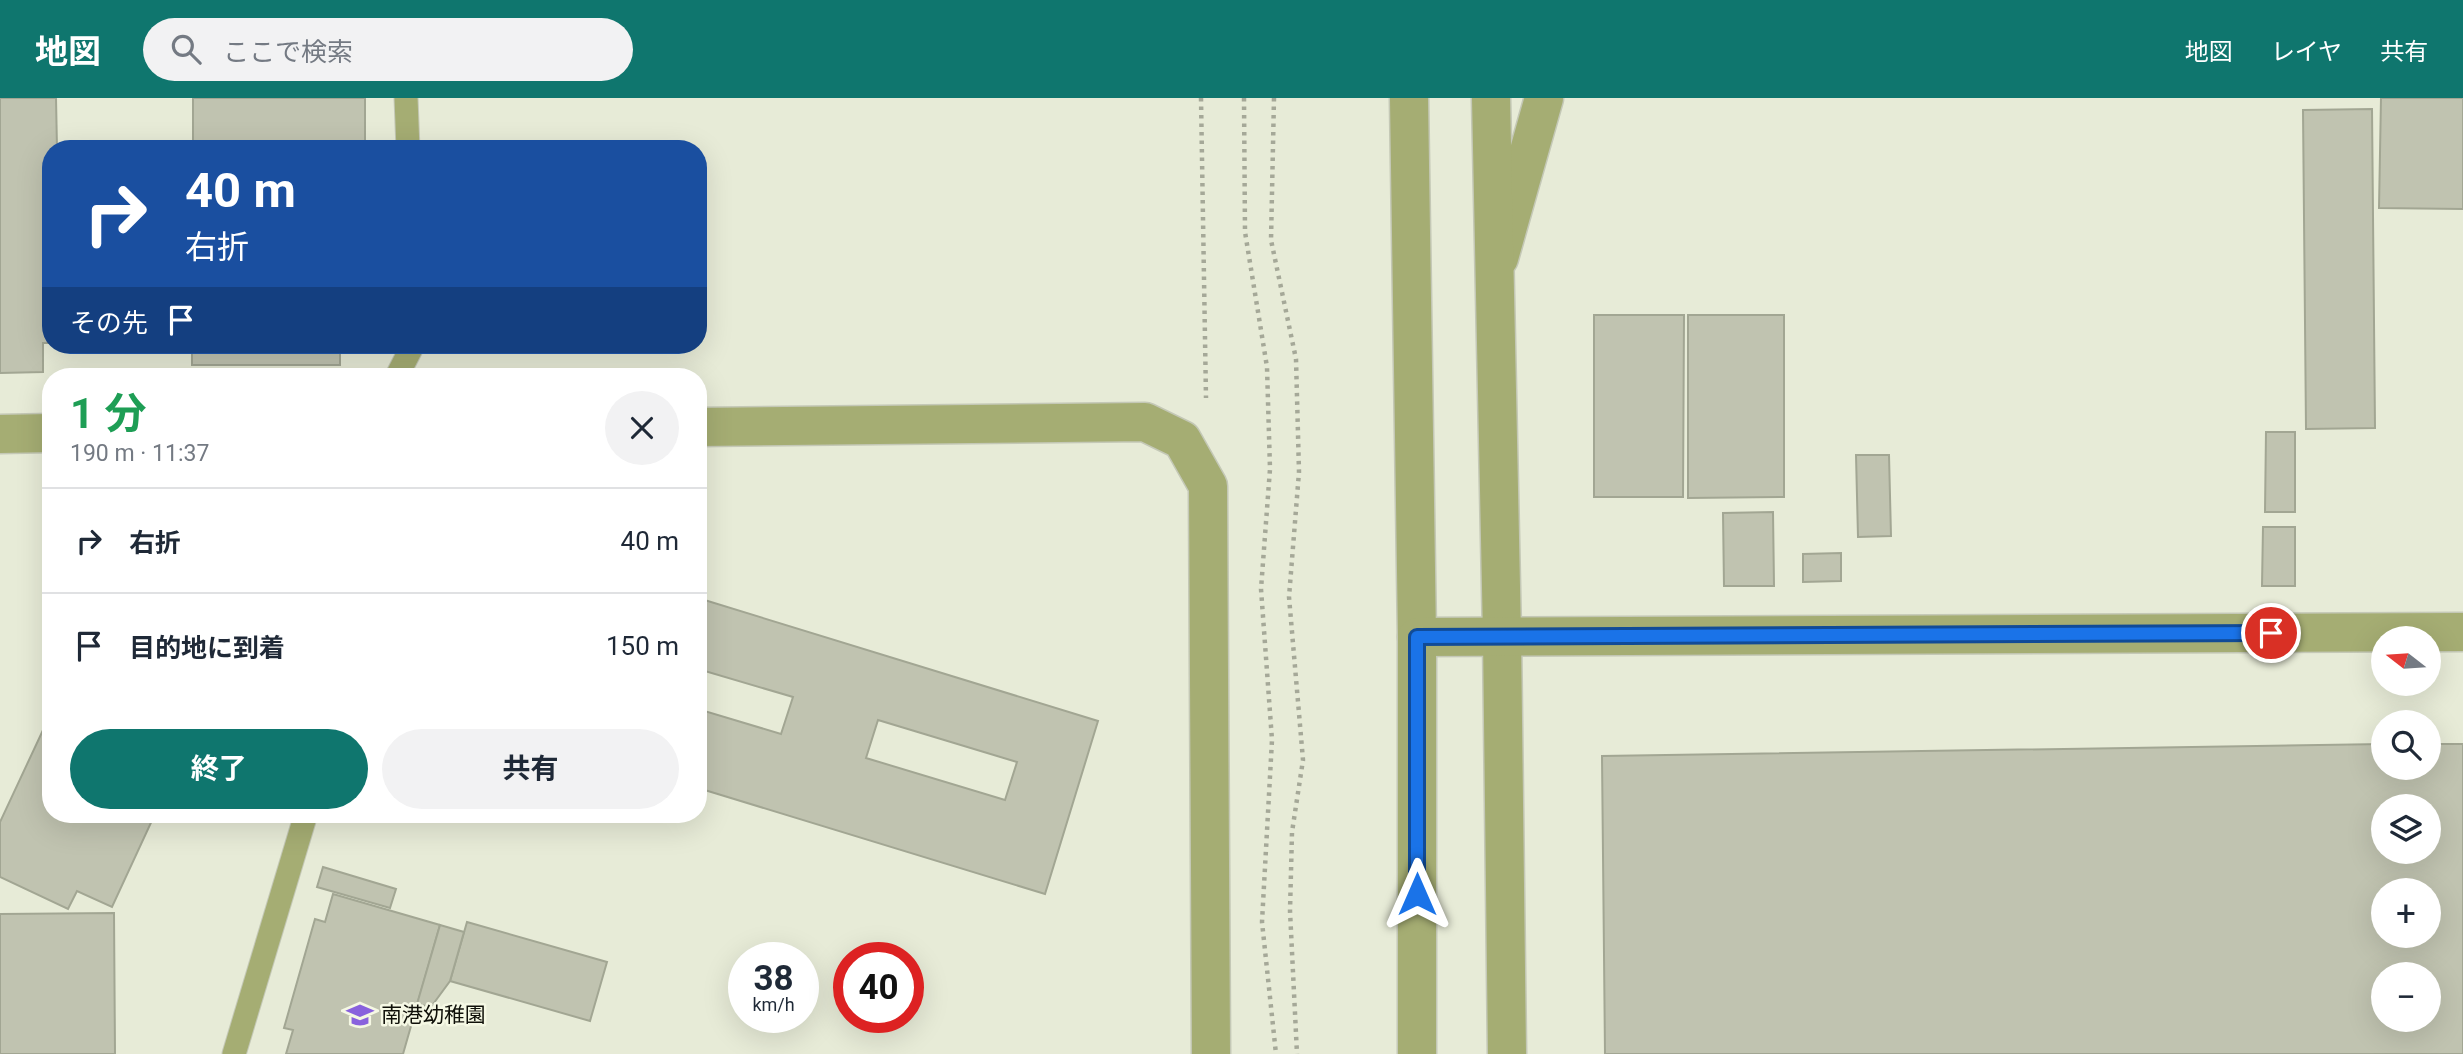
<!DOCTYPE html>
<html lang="ja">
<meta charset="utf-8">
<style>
:root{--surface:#fff;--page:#f2f2f3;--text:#1f2937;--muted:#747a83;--line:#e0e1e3;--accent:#0f766e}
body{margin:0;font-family:Roboto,"Noto Sans JP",sans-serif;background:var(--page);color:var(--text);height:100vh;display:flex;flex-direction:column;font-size:26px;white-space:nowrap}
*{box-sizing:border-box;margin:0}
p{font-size:23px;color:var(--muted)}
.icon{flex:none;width:38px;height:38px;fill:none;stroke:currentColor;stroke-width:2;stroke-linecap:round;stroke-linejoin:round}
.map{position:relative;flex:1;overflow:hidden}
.details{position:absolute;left:42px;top:270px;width:665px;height:455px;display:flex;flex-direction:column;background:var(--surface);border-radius:28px;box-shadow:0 7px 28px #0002}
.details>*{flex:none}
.banner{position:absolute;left:42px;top:42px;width:665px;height:214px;border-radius:28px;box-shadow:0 7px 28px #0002;background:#1a4fa0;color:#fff;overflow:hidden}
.needle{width:46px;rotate:287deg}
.buttons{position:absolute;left:2371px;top:528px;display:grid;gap:14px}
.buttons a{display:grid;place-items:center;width:70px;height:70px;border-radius:50%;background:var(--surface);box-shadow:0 7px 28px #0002;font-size:35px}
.speed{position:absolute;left:728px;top:844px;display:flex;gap:14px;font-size:35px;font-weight:700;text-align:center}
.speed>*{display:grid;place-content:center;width:91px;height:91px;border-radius:50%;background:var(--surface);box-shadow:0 7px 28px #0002;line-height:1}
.speed small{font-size:18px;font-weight:400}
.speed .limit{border:10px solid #d22;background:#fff;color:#111}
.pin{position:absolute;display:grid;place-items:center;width:60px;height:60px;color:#fff;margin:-30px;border:4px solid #fff;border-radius:50%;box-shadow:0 2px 7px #0007}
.me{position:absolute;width:77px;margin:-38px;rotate:0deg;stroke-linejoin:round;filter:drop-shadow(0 0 5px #0008)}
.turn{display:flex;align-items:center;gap:24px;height:147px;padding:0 28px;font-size:32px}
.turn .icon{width:91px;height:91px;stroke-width:2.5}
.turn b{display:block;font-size:49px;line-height:60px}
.then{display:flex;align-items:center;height:66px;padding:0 28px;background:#0003;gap:14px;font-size:26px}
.round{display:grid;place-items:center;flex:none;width:74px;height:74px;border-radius:37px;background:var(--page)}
.summary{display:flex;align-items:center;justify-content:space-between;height:119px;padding:0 28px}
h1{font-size:42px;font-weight:700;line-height:52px;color:#1e9e55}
.cta{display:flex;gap:14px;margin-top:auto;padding:14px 28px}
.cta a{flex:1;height:80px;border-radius:42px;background:var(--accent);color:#fff;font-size:28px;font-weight:700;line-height:80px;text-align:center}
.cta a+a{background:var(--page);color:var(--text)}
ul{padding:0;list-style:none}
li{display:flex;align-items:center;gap:21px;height:105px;padding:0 28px;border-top:2px solid var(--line)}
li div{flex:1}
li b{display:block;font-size:26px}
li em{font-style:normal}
header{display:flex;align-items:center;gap:42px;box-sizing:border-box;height:98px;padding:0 35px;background:var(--accent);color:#fff}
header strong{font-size:33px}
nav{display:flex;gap:38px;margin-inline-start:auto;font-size:24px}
.search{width:490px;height:63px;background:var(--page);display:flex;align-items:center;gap:18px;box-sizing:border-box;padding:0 24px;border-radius:38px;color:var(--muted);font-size:26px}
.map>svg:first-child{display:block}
.building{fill:#c0c3b0;stroke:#a2a693;stroke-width:2;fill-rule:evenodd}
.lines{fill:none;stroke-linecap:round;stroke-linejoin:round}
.service-casing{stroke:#c4c8b6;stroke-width:25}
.minor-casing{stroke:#c4c8b6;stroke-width:41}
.tertiary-casing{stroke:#c4c8b6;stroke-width:41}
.path{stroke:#a5a898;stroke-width:4.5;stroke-dasharray:3.5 5;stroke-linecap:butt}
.service{stroke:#a5ad73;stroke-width:23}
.minor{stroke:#a5ad73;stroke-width:38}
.tertiary{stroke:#a5ad73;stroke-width:38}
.route-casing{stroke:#114b97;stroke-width:18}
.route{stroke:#1a73e8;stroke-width:12}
.labels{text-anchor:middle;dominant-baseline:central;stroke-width:5;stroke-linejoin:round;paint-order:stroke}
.poi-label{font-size:21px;fill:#0f1009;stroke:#f5f8e4;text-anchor:start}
</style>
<header>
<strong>地図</strong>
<div class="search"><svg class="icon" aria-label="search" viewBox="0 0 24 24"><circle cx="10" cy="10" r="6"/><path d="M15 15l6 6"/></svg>ここで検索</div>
<nav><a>地図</a><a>レイヤ</a><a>共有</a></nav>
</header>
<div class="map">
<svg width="2463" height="956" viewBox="0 0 2463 956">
<rect width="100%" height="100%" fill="#e7ebd7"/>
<g class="building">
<polygon points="0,0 56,0 57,51 51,51 51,245 43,245 43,274 0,275"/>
<rect x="193" y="0" width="172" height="51"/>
<polygon points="2381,0 2463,0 2463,111 2379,110"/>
<polygon points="2372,11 2375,330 2306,331 2303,12"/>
<polygon points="1594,217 1684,217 1683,399 1594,399"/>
<polygon points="1688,217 1784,217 1784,399 1688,400"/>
<rect x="192" y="247" width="148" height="20"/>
<polygon points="2266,334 2295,334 2295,414 2265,414"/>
<polygon points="1856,357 1889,357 1891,438 1858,439"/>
<polygon points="1773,414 1774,488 1724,488 1723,415"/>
<polygon points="2263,429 2295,429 2295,488 2262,488"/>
<polygon points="1841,455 1841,483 1803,484 1803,456"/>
<path d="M698,500l400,123 -53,173 -347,-106v-79l83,25 12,-37 -95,-28zM878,622l139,42 -12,38 -139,-42z"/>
<polygon points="51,615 51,716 155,716 112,809 77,793 68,811 0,779 0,724"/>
<path d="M2384,646v24h45v-24h34v310h-858l-3,-298zM2384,709h45v45h-45zM2384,793h45v45h-45zM2384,877h45v45h-45z"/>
<polygon points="323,769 396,791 390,810 317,789"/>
<polygon points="333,796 440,827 403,956 286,956 293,932 284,930 315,821 325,824"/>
<polygon points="114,815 115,956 0,956 0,816"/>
<polygon points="467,824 607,864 590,923 450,883"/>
<polygon points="440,827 464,834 450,883 431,909 417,906"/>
</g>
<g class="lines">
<defs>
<g id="service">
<polyline points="406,0 408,51"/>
<polyline points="397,278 413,247"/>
<polyline points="234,956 306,716"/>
</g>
<polyline id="minor" points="1499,160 1544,0"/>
<g id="tertiary">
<polyline points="1409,0 1417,539 1417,956"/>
<polyline points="1491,0 1502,538 1507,956"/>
<polyline points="698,329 1145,324 1182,342 1208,388 1211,956"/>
<polyline points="0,336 51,335"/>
<polyline points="1417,539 2463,534"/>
</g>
</defs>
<use href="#service" class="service-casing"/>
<use href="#minor" class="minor-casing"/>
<use href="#tertiary" class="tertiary-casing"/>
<g class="path">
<polyline points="1201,0 1206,300"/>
<polyline points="1244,0 1245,134 1267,269 1270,371 1261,491 1272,642 1262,824 1276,956"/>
<polyline points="1274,0 1271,142 1296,261 1299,374 1289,499 1303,662 1292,734 1290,813 1297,956"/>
</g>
<use href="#service" class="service"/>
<use href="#minor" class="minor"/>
<use href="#tertiary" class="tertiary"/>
</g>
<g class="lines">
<defs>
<polyline id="route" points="1417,796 1417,539 2271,535"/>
</defs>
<use href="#route" class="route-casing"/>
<use href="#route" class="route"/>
</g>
<defs>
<symbol id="school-bare" viewBox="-9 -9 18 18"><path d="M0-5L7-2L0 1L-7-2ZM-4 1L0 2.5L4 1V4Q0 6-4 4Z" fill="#8962dd" stroke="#f5f8e4" stroke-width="2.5" paint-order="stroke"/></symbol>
</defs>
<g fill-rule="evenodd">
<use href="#school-bare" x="341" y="898" width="38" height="38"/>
</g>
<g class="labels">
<g class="poi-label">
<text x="381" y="917">南港幼稚園</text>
</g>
</g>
</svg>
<div class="buttons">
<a><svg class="needle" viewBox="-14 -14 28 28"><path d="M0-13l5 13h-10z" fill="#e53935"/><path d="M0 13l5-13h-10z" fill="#747a83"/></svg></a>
<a><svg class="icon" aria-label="search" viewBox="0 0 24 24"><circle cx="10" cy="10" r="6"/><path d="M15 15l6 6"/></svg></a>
<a><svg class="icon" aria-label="layers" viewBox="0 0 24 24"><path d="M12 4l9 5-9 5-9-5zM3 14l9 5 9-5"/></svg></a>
<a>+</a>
<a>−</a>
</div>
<div class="speed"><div>38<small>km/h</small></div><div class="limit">40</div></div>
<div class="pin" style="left:2271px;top:535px;background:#d93025"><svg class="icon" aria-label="arrive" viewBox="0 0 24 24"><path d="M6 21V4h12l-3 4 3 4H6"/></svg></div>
<svg class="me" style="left:1417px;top:796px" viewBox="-20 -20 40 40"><path d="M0-17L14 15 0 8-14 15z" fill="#1a73e8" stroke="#fff" stroke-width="4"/></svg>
<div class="banner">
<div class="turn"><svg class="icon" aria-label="right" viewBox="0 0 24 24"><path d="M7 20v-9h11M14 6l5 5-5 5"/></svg><div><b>40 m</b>右折</div></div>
<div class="then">その先<svg class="icon" aria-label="arrive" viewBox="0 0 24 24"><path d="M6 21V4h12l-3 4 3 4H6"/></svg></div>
</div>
<section class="details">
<div class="summary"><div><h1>1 分</h1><p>190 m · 11:37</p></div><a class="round"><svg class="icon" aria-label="close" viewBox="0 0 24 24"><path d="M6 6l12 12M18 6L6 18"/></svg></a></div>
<ul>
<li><svg class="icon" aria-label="right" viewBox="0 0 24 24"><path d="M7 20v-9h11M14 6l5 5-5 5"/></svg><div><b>右折</b></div><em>40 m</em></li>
<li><svg class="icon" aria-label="arrive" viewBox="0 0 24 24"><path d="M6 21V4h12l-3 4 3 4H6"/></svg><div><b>目的地に到着</b></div><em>150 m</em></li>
</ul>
<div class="cta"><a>終了</a><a>共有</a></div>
</section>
</div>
